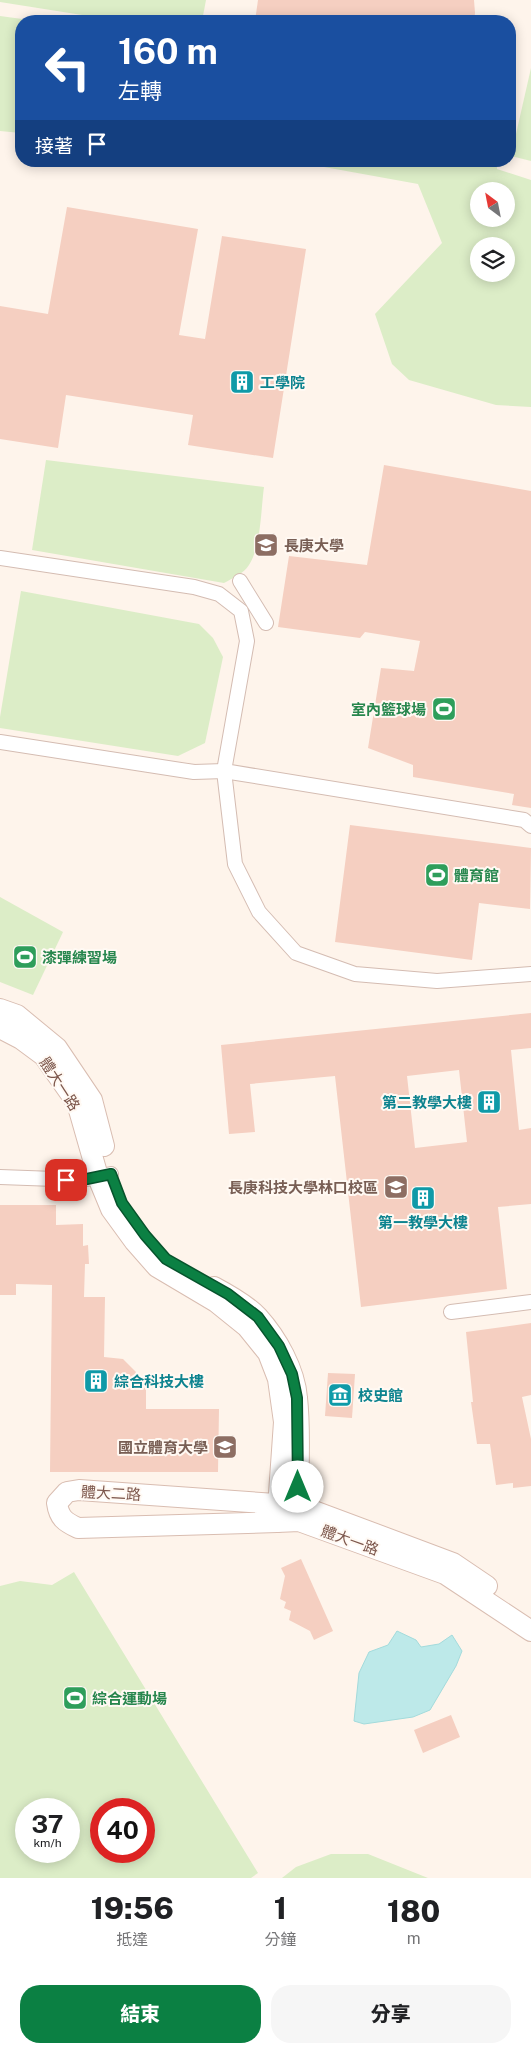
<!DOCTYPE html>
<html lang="zh-TW">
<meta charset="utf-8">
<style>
:root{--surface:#fff;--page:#f6f6f6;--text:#202124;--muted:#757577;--accent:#0b8043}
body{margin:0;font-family:"Public Sans","Noto Sans TC",sans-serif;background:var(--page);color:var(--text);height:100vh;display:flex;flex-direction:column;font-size:19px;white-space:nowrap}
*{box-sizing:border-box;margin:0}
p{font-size:16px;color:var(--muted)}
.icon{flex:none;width:28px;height:28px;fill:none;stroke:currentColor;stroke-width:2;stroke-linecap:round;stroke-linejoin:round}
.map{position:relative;height:1878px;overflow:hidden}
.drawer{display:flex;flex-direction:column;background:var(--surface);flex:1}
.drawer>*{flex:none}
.banner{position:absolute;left:15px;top:15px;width:501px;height:152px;border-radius:20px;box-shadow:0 2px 12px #0003;background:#1a4fa0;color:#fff;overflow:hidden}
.needle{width:32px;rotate:328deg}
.fabs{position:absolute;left:470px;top:182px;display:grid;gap:10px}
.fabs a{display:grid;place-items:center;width:45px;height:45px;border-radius:50%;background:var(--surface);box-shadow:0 2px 12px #0003;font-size:25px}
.speed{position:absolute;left:15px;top:1798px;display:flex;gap:10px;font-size:25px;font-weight:700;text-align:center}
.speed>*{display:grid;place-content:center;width:65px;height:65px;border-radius:50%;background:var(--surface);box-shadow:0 2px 12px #0003;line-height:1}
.speed small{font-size:12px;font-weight:400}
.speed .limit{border:8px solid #d22;background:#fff;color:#111}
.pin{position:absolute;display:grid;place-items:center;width:42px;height:42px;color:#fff;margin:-21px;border-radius:10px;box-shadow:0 2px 8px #0006}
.me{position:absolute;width:55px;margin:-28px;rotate:0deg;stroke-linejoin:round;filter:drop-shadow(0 0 4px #0008)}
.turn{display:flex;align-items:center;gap:18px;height:105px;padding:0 20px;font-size:22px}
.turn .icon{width:65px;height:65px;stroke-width:2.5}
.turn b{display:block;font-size:35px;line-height:42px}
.then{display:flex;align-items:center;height:48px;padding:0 20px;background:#0003;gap:10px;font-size:19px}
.eta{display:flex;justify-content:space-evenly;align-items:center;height:85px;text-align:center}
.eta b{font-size:30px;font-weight:800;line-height:35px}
.cta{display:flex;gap:10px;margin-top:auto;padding:10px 20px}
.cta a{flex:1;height:58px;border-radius:20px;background:var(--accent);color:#fff;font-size:20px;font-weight:800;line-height:58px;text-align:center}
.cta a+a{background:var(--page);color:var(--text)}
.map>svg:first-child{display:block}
.green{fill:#dcedc7;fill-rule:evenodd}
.water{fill:#bde9e9;stroke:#a3dbdc}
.building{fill:#f5cfc1;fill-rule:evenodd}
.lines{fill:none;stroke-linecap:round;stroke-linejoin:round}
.street-casing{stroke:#d4bcb2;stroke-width:16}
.secondary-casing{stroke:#d9bdb1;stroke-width:22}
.street{stroke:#fff;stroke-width:14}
.secondary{stroke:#fff;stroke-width:20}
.route-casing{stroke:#07532c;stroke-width:12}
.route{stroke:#0b8043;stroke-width:9}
.labels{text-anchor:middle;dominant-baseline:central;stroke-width:4;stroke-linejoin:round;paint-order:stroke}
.culture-label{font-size:15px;font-weight:bold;fill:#0d838f;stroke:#fff9f3;text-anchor:start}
.education-label{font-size:15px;font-weight:bold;fill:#785e54;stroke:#fff9f3;text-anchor:end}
.leisure-label{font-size:15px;font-weight:bold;fill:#27864d;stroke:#fff9f3;text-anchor:start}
.street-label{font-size:15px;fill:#7c564b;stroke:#fff9f3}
</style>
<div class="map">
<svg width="531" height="1878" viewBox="0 0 531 1878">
<rect width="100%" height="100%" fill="#fef4eb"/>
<g class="green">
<polygon points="0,0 206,0 202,21 120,21 0,2"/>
<polygon points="0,16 37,21 21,21 21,133 0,131"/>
<polygon points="531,68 531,161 511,156"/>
<path d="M291,161h206v8l34,11v227l-35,-2 -87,-25 -17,-16 -17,-50 67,-71 -24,-59zM479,191h27v28h-27zM479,246h27v28h-27z"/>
<path d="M46,460l218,27c-3,21 -3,60 -15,78 -6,9 -16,13 -25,18l-192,-33z"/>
<polygon points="21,591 199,624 213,638 223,657 205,743 178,756 0,728 0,717"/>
<polygon points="0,897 63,932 33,995 0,982"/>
<path d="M74,1572l184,301 -7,5h-251v-292l20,-5 32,4zM26,1809h43v42h-43zM101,1809h43v42h-43z"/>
<polygon points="331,1854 368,1854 428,1878 282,1878 296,1867"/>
</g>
<polygon class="water" points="397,1631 416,1640 421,1647 439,1644 452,1635 462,1651 456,1666 430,1710 413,1717 364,1724 354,1721 359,1673 369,1652 388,1645"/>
<g class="building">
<polygon points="258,0 474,0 475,13 474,21 255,21"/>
<polygon points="67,207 198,229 179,335 205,339 222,236 306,249 273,458 188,445 193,415 66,395 58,448 0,439 0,306 48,314"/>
<polygon points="384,465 531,491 531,808 512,805 514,794 413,777 413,765 368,748 381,668 414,671 420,641 365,632 360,638 278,627 289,556 367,565"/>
<polygon points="350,825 531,848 530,909 479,903 472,960 335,942"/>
<path d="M531,1013v35l-20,2 8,80 12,-2v76l-33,3 9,82 -146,18 -26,-231 -85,8 5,48 -26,2 -8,-89zM459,1070l8,72 -52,6 -8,-72z"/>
<polygon points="0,1205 56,1205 56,1225 83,1224 83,1246 88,1245 89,1264 85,1264 84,1297 105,1297 104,1357 123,1359 136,1372 146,1390 146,1409 219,1409 218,1472 50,1472 52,1285 16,1284 16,1295 0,1295"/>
<polygon points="531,1323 531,1395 522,1397 531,1439 531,1486 513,1488 513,1483 496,1485 490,1444 477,1444 471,1402 473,1402 466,1332"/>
<polygon points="328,1373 355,1374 352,1418 325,1416"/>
<polygon points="301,1559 333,1631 314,1640 310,1631 289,1620 291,1611 284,1608 286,1602 280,1599 285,1576 281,1568"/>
<polygon points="451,1715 460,1737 423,1753 414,1730"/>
</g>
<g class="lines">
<defs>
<g id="street">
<polyline points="0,558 194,587 219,594 241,611 247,641 224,771 235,864 259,912 296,953 355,974 437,981 531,974"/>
<polyline points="240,581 266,623"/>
<polyline points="0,742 194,772 224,771 524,820 531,826"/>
<polyline points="0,1177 82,1180 111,1174"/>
<polyline points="451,1312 531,1302"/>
</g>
<g id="secondary">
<polyline points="0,1009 17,1015 57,1048 92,1100 104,1146"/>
<polyline points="0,1028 21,1039 44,1056 77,1103 99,1180 111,1209 135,1242 157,1267 216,1302 247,1327 268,1353 278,1379 284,1422 277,1522 299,1521 445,1574 531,1631"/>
<path d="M214,1287c15,8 33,18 44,30 19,21 37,53 39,81 4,35 1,72 1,107l155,58 34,23"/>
<path d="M277,1522l-199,6c-13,-6 -19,-10 -21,-25l10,-11 12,-2 211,15"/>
</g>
</defs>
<use href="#street" class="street-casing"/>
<use href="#secondary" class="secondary-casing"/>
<use href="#street" class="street"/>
<use href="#secondary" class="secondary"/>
</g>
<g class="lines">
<defs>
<polyline id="route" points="66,1180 82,1180 111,1174 122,1203 145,1235 166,1259 228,1294 258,1317 279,1346 292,1374 297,1398 298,1487"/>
</defs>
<use href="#route" class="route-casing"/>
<use href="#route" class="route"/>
</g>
<defs>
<symbol id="building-square" viewBox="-11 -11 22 22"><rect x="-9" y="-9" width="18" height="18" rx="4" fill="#0f9aa8" stroke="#fff9f3"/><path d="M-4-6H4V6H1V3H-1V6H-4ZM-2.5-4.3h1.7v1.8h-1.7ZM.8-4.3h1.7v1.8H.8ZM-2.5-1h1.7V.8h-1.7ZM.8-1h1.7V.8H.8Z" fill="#fff"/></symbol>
<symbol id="university-square" viewBox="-11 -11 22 22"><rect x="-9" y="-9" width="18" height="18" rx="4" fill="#8d6e63" stroke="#fff9f3"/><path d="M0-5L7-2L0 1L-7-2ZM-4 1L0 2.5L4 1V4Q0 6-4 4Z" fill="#fff"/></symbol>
<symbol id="stadium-square" viewBox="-11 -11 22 22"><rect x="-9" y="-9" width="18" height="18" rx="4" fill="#2e9e5b" stroke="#fff9f3"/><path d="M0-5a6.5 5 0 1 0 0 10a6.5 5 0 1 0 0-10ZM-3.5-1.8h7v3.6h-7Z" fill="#fff"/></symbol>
<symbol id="museum-square" viewBox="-11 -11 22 22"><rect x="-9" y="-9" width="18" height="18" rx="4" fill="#0f9aa8" stroke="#fff9f3"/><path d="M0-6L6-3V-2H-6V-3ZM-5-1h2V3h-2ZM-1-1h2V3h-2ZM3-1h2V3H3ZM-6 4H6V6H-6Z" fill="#fff"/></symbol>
<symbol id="school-square" viewBox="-11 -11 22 22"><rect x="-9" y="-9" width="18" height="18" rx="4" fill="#8d6e63" stroke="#fff9f3"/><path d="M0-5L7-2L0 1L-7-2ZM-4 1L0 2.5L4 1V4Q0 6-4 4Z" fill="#fff"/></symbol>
</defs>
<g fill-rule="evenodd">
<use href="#building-square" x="228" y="368" width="28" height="28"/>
<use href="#university-square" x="252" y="531" width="28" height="28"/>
<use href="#stadium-square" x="430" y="695" width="28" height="28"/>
<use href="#stadium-square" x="423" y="861" width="28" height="28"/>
<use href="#stadium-square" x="11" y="943" width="28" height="28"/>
<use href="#building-square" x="475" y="1088" width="28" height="28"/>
<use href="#university-square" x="382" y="1173" width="28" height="28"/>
<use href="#building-square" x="409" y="1184" width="28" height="28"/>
<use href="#building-square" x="82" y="1367" width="28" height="28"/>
<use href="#museum-square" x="326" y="1381" width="28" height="28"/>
<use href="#school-square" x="211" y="1433" width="28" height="28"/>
<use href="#stadium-square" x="61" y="1684" width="28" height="28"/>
</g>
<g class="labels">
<g class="culture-label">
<text x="260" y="382">工學院</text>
<text x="472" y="1102" text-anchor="end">第二教學大樓</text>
<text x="423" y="1222" text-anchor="middle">第一教學大樓</text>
<text x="114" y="1381">綜合科技大樓</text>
<text x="358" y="1395">校史館</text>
</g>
<g class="education-label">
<text x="284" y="545" text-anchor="start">長庚大學</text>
<text x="378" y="1187">長庚科技大學林口校區</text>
<text x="208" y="1447">國立體育大學</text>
</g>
<g class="leisure-label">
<text x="426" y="709" text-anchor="end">室內籃球場</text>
<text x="454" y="875">體育館</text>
<text x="42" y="957">漆彈練習場</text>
<text x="92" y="1698">綜合運動場</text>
</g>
<g class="street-label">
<text transform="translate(60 1084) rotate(57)">體大一路</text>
<text transform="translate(111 1493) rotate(3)">體大二路</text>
<text transform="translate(350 1540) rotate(20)">體大一路</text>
</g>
</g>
</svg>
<div class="fabs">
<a><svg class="needle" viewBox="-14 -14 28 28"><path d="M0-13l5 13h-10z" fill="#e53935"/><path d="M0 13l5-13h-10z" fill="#757577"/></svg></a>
<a><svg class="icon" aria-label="layers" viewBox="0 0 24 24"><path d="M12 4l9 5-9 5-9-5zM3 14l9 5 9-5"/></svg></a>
</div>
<div class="speed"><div>37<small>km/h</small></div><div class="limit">40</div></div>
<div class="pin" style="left:66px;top:1180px;background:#d93025"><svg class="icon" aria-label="arrive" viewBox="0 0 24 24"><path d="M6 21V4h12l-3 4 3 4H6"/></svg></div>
<svg class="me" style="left:298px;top:1487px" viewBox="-20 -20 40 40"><circle r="19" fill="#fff"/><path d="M0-13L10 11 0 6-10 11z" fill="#0b8043"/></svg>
<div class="banner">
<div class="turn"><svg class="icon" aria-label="left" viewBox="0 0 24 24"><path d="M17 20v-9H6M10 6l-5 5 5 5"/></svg><div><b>160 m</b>左轉</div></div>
<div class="then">接著<svg class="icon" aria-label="arrive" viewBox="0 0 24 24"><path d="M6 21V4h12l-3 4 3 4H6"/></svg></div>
</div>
</div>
<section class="drawer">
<div class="eta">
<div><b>19:56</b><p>抵達</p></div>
<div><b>1</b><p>分鐘</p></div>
<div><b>180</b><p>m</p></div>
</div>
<div class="cta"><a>結束</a><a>分享</a></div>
</section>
